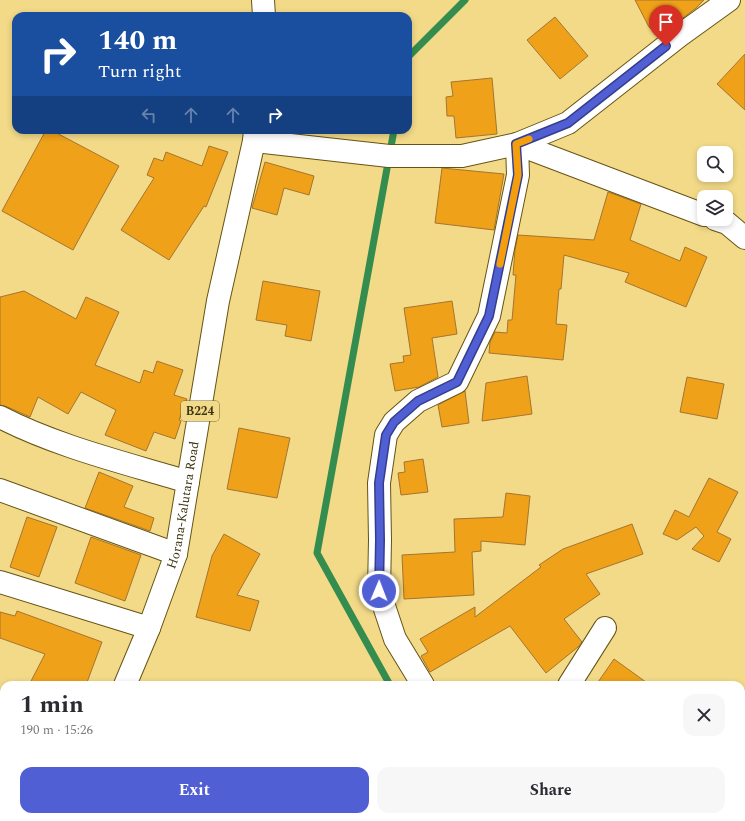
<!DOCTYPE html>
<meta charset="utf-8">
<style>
:root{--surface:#fff;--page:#f7f7f7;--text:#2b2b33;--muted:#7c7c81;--accent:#515fd5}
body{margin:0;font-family:Spectral,serif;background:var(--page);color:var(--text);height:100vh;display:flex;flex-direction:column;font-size:15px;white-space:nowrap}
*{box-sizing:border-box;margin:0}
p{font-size:13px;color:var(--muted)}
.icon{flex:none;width:22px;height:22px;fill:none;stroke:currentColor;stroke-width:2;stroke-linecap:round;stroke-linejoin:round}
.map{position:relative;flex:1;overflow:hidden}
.details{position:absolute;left:0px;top:681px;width:745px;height:140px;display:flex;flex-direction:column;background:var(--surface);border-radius:12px 12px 0 0;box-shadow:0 2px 6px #0003}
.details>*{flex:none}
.hud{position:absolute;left:12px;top:12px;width:400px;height:122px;border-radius:12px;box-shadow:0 2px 6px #0003;background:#1a4fa0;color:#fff;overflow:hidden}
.fabs{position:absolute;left:697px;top:146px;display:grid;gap:8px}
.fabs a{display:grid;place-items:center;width:36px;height:36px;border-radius:8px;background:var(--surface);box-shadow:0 2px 6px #0003;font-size:20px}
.pin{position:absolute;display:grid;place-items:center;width:34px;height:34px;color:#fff;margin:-41px -17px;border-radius:50% 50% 50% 0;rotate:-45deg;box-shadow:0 0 4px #0007}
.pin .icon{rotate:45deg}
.me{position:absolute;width:44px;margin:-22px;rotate:1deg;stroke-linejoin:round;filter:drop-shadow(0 0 3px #0008)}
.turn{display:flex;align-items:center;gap:14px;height:84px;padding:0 20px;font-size:18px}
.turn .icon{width:52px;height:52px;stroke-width:2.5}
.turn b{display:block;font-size:28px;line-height:34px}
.lanes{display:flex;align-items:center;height:38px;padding:0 20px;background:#0003;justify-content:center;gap:20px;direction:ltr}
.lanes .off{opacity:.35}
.round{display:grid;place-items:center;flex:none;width:42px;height:42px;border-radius:12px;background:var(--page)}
.headline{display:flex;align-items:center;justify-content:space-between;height:68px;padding:0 20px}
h1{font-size:24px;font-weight:700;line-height:30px}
.button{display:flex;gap:8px;margin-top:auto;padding:8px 20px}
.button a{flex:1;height:46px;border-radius:12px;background:var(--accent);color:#fff;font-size:16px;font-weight:700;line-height:46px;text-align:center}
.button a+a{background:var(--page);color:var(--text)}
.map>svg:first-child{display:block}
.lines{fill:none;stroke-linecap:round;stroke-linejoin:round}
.stream{stroke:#348d4e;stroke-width:7}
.building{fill:#eea119;stroke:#a5752f}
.minor-casing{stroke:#665413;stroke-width:24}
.major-casing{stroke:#665413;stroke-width:24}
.minor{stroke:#fff;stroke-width:22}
.major{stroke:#fff;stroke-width:22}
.route-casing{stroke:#353e8a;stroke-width:10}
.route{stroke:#515fd5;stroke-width:7}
.slow{stroke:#f59e0b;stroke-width:7}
.labels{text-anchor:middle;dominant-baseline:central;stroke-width:3.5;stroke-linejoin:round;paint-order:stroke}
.shield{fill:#f2da88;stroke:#736534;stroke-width:1}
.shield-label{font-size:12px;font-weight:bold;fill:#3c3310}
.street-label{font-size:13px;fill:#3c3310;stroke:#f2da88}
</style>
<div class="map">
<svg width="745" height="821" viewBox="0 0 745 821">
<rect width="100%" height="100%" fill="#f2da88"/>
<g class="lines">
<g class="stream">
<polyline points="408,57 465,0"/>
<polyline points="390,685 317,553 394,130"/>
<polyline points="517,817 522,821"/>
</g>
</g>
<g class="building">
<polygon points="635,0 704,0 696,8 659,36 649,27"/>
<polygon points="555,17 588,56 560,79 527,40"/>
<polygon points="745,54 745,110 717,84"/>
<polygon points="492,78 497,134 456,138 454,116 447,116 446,97 453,96 451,82"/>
<polygon points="46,130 51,130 119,166 73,250 2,211"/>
<polygon points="209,146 228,152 206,207 204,206 169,260 121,230 154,178 147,175 154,158 163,161 166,152 202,166"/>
<polygon points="265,162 314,176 309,195 284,188 277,215 252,208"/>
<polygon points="442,168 504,174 494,230 435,223"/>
<polygon points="608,192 641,204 630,240 680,261 685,247 707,257 686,307 625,282 629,273 564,255 561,289 559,289 556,324 567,325 563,360 489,353 490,342 495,332 507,333 508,320 512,320 516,275 513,275 515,250 518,235 594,240"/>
<polygon points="263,281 320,291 311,341 285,336 287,325 256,320"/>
<polygon points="24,291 76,319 86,297 119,312 95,365 140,383 144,370 153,373 157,361 183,370 174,395 187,399 179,420 181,421 175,439 154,432 146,451 105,435 116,410 81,392 68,414 38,397 30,417 5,406 0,405 0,297"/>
<polygon points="452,301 457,334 432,338 438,377 419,387 395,391 390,364 404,362 403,356 411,355 404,308"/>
<polygon points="527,376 532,414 482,421 486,383"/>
<polygon points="687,377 724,384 717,419 680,412"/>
<polygon points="465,391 469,423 442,427 438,405"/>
<polygon points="239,428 290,438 277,498 227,489"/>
<polygon points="423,459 428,492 401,495 398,473 405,472 404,462"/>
<polygon points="99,472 133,486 124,507 154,518 150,531 85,508"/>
<polygon points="709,478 738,492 717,532 731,539 719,562 692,549 704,536 696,527 677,540 663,534 675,510 689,517"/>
<polygon points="506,493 530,496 525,545 481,541 481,551 472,552 474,595 404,599 402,555 455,552 454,519 503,517"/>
<polygon points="27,517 57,527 39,577 10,567"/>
<polygon points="632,524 643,554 586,574 600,594 564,619 582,642 578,647 546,673 510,626 430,672 421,656 428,652 420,639 475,607 475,617 541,567 539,565 563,549"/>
<polygon points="224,534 260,554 237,595 259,601 250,631 196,617 212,556"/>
<polygon points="91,537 141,555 125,601 75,583"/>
<polygon points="17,611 102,642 86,685 29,685 45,654 0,638 0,612 15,616"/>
<polygon points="614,659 650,685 596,685"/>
</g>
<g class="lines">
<defs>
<g id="minor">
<polyline points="254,141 389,156 462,156 517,144 568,123 679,36 729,0"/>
<polyline points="715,219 727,223 745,238"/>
<path d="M0,417c58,30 126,46 188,65"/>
<polyline points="0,490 176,554"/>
<polyline points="0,582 149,628"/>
<polyline points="423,685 395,639 379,591 380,540 379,483 386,435 394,422 418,401 457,382 489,316 518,175 517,144 704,215"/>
<polyline points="569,685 605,628"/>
</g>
<g id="major">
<polyline points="263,0 264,16"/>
<path id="s1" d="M125,685l24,-57 27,-74 42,-253 36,-160 1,-11"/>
<polyline points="67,821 69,817"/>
</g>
</defs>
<use href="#minor" class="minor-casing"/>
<use href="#major" class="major-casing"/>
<use href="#minor" class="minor"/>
<use href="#major" class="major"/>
</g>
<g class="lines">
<defs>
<polyline id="route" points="379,591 380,540 379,483 386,435 394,422 418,401 457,382 489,316 518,175 516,144 568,123 666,46"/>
</defs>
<use href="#route" class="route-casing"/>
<use href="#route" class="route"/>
<polyline class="slow" points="500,264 518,175 516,144 529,139"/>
</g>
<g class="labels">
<rect class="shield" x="181" y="401" width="38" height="20" rx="3"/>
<g class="shield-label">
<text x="200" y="411">B224</text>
</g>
<g class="street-label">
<text stroke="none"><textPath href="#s1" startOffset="190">Horana-Kalutara Road</textPath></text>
</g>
</g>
</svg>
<div class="fabs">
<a><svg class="icon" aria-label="search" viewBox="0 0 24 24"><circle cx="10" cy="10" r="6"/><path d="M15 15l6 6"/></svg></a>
<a><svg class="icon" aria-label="layers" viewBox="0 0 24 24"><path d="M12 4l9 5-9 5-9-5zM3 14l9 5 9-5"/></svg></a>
</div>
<div class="pin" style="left:666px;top:46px;background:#d93025"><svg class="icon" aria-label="arrive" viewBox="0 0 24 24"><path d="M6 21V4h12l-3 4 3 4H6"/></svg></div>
<svg class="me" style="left:379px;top:591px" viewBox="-20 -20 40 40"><circle r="17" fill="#515fd5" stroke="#fff" stroke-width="3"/><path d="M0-11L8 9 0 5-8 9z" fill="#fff"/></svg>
<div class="hud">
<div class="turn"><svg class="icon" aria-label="right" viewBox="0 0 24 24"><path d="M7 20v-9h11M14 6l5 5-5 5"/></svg><div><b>140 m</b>Turn right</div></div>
<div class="lanes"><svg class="icon off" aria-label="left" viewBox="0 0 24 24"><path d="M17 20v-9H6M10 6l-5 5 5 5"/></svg><svg class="icon off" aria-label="ahead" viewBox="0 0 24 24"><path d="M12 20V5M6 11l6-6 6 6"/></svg><svg class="icon off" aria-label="ahead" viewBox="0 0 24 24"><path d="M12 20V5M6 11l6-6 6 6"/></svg><svg class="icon" aria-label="right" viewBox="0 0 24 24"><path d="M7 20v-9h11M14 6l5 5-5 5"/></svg></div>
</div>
<section class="details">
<div class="headline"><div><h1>1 min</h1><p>190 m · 15:26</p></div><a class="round"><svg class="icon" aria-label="close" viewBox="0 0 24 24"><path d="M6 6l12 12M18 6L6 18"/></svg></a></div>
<div class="button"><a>Exit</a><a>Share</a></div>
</section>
</div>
